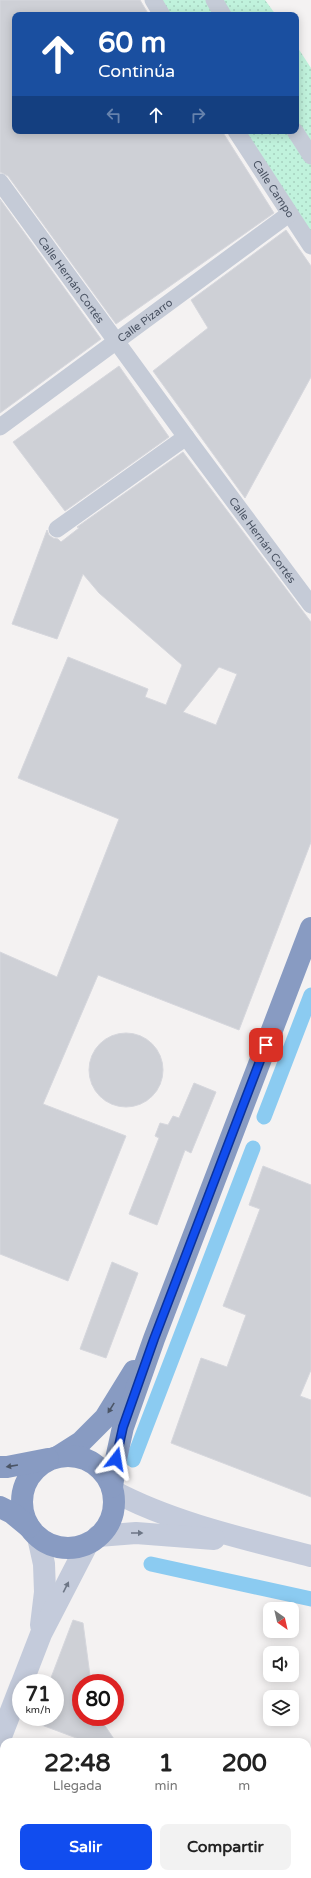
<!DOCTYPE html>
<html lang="es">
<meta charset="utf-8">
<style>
:root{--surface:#fff;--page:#f2f2f2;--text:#222;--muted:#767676;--accent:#114def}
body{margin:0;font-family:"Varela Round",sans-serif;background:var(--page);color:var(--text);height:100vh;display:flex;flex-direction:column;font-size:15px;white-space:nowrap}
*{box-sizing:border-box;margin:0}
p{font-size:13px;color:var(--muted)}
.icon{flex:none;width:22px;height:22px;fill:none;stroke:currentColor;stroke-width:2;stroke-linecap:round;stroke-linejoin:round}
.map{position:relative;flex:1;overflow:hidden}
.side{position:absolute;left:0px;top:1738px;width:311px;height:140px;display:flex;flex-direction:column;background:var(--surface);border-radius:12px 12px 0 0;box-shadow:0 2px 10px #0003}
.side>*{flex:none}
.hud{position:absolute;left:12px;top:12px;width:287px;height:122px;border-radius:8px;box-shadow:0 2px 10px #0003;background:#1a4fa0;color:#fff;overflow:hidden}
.needle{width:26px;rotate:146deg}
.buttons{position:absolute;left:263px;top:1602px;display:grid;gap:8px}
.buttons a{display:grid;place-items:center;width:36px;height:36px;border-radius:8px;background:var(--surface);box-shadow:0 2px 10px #0003;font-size:20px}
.speed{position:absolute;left:12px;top:1674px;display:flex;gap:8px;font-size:20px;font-weight:700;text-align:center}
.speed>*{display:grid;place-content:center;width:52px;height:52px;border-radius:50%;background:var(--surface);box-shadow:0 2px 10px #0003;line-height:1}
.speed small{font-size:10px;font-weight:400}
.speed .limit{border:6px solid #d22;background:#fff;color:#111}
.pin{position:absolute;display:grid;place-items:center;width:34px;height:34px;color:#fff;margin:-17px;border-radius:8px;box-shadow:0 2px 6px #0006}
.me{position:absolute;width:44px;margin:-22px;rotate:14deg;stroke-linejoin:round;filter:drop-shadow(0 0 3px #0008)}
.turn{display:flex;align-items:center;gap:14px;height:84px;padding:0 20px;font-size:18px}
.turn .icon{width:52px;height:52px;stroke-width:2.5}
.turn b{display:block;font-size:28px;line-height:34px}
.lanes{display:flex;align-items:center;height:38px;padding:0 20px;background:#0003;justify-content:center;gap:20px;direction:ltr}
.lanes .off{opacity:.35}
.eta{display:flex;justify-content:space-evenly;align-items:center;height:68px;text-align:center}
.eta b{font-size:24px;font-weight:800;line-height:28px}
.cta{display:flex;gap:8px;margin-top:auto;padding:8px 20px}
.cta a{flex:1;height:46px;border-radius:8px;background:var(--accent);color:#fff;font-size:16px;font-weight:800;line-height:46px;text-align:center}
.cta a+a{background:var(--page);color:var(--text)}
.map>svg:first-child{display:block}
.grass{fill:url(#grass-dots)}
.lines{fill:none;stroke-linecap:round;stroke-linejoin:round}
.canal{stroke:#8bcbf1;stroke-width:15}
.building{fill:#ced0d6;stroke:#d6d7dd;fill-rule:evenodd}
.street{stroke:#c5cbd7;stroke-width:17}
.secondary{stroke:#c4cbdb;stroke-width:22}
.highway{stroke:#889bc2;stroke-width:22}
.oneway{fill:#4b5566}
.oneway2{fill:#6d7686}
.route-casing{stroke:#0b329b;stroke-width:10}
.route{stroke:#114def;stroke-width:7}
.labels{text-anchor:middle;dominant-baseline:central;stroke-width:3;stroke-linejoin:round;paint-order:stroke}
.street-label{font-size:11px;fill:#485161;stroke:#fff}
</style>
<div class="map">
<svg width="311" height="1878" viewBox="0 0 311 1878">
<defs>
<pattern id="grass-dots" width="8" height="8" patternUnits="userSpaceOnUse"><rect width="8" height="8" fill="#c0f2dc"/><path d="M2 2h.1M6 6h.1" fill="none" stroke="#a6d1bf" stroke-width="1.8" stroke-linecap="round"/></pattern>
</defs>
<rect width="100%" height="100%" fill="#f4f2f2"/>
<g class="grass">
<polygon points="153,0 265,0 276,15 162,15"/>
<polygon points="296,45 311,68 311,246 236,131 296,131"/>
</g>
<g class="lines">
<g class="canal">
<polyline points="264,1117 311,995"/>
<polyline points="133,1460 253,1148"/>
<polyline points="151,1564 311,1599"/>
</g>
</g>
<g class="building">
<polygon points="0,0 140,0 149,15 15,15 15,131 222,131 274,213 116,324 8,176 0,172"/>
<polygon points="0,199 101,339 0,413"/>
<polygon points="286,230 311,266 311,377 245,498 153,371 208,328 191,300"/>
<polygon points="119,366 169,437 65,511 13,442"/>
<path d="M183,452l128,170v220l-72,188 -141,-55 -55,129 83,32 -58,145 -68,-27v-302l57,25 62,-158 -101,-41 50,-121 80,32 -3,8 21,8 16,-40 -83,-72 -16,-19 -26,65 -45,-15 35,-94 2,5 4,3 5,1 3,3 18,-14 -2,-1zM219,667l18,7 -21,51 -33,-13z"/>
<circle cx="126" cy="1070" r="37"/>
<polygon points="194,1083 216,1092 191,1153 185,1150 157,1225 129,1214 159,1138 155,1136 160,1123 168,1125 173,1116 179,1118"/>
<polygon points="263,1166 311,1185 311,1370 300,1396 311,1400 311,1497 171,1443 201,1358 227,1367 246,1315 223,1306 260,1209 249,1205"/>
<polygon points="112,1262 138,1273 106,1358 80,1349"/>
<polygon points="73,1620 83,1623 91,1683 81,1683 81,1717 99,1717 116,1742 87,1742 23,1718 55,1717 55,1683 49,1683"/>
</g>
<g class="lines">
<g class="street">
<polyline points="153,0 162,15"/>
<polyline points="214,0 223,15"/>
<path id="s1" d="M236,131l75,115"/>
<polyline points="295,131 311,156"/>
<path id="s2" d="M0,182l186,255 125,168"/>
<path id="s3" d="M0,427l289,-213"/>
<polyline points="57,529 186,437"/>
</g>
<g class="secondary">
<path d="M113,1491c60,32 132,48 198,65"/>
<polyline points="98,1536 136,1533 214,1539"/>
<polyline points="38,1537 44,1564 45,1592 41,1625"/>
<polyline points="22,1683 41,1634 88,1543"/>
<polyline points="0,1739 21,1685"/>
</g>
<g class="highway">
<polyline points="59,1456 81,1442 105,1418 134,1371"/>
<circle cx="68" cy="1502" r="46"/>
<polyline points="0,1467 7,1467 48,1459"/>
<polyline points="112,1487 116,1459 123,1427 154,1339 311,928"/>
<polyline points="0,1507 12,1513 29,1527"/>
</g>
</g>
<defs><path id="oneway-solid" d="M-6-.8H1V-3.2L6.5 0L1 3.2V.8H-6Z"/></defs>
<g class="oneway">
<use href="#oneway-solid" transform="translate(111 1408) rotate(122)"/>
<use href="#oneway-solid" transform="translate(12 1466) rotate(171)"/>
</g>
<g class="oneway2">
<use href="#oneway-solid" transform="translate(137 1533)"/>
<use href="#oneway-solid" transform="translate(66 1587) rotate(-63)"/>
</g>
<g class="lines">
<defs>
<polyline id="route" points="116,1459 123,1427 154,1339 266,1045"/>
</defs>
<use href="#route" class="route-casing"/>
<use href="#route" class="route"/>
</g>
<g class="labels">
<g class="street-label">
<text stroke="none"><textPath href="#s1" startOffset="69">Calle Campo</textPath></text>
<text stroke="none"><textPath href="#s2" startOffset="121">Calle Hernán Cortés</textPath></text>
<text stroke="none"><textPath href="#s3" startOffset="180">Calle Pizarro</textPath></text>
<text stroke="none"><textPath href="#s2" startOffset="444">Calle Hernán Cortés</textPath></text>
</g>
</g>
</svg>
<div class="buttons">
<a><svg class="needle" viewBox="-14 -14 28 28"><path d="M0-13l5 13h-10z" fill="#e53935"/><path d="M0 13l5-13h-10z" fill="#767676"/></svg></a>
<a><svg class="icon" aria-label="sound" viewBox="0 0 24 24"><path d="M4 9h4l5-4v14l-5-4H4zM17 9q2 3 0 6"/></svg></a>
<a><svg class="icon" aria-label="layers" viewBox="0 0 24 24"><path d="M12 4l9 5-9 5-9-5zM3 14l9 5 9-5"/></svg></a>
</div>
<div class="speed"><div>71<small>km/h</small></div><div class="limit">80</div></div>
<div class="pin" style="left:266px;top:1045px;background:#d93025"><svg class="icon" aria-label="arrive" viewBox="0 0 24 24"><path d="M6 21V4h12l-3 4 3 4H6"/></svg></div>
<svg class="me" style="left:116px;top:1459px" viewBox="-20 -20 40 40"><path d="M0-17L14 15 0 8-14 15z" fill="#114def" stroke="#fff" stroke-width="4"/></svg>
<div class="hud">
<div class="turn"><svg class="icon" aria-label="ahead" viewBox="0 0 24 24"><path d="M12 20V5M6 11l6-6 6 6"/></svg><div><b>60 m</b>Continúa</div></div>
<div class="lanes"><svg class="icon off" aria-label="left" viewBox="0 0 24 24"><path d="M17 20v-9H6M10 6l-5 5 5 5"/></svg><svg class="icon" aria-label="ahead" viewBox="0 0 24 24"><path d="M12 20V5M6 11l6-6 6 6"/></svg><svg class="icon off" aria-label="right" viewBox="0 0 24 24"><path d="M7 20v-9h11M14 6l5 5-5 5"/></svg></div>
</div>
<section class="side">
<div class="eta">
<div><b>22:48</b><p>Llegada</p></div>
<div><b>1</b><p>min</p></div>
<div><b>200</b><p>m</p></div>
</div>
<div class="cta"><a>Salir</a><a>Compartir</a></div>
</section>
</div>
